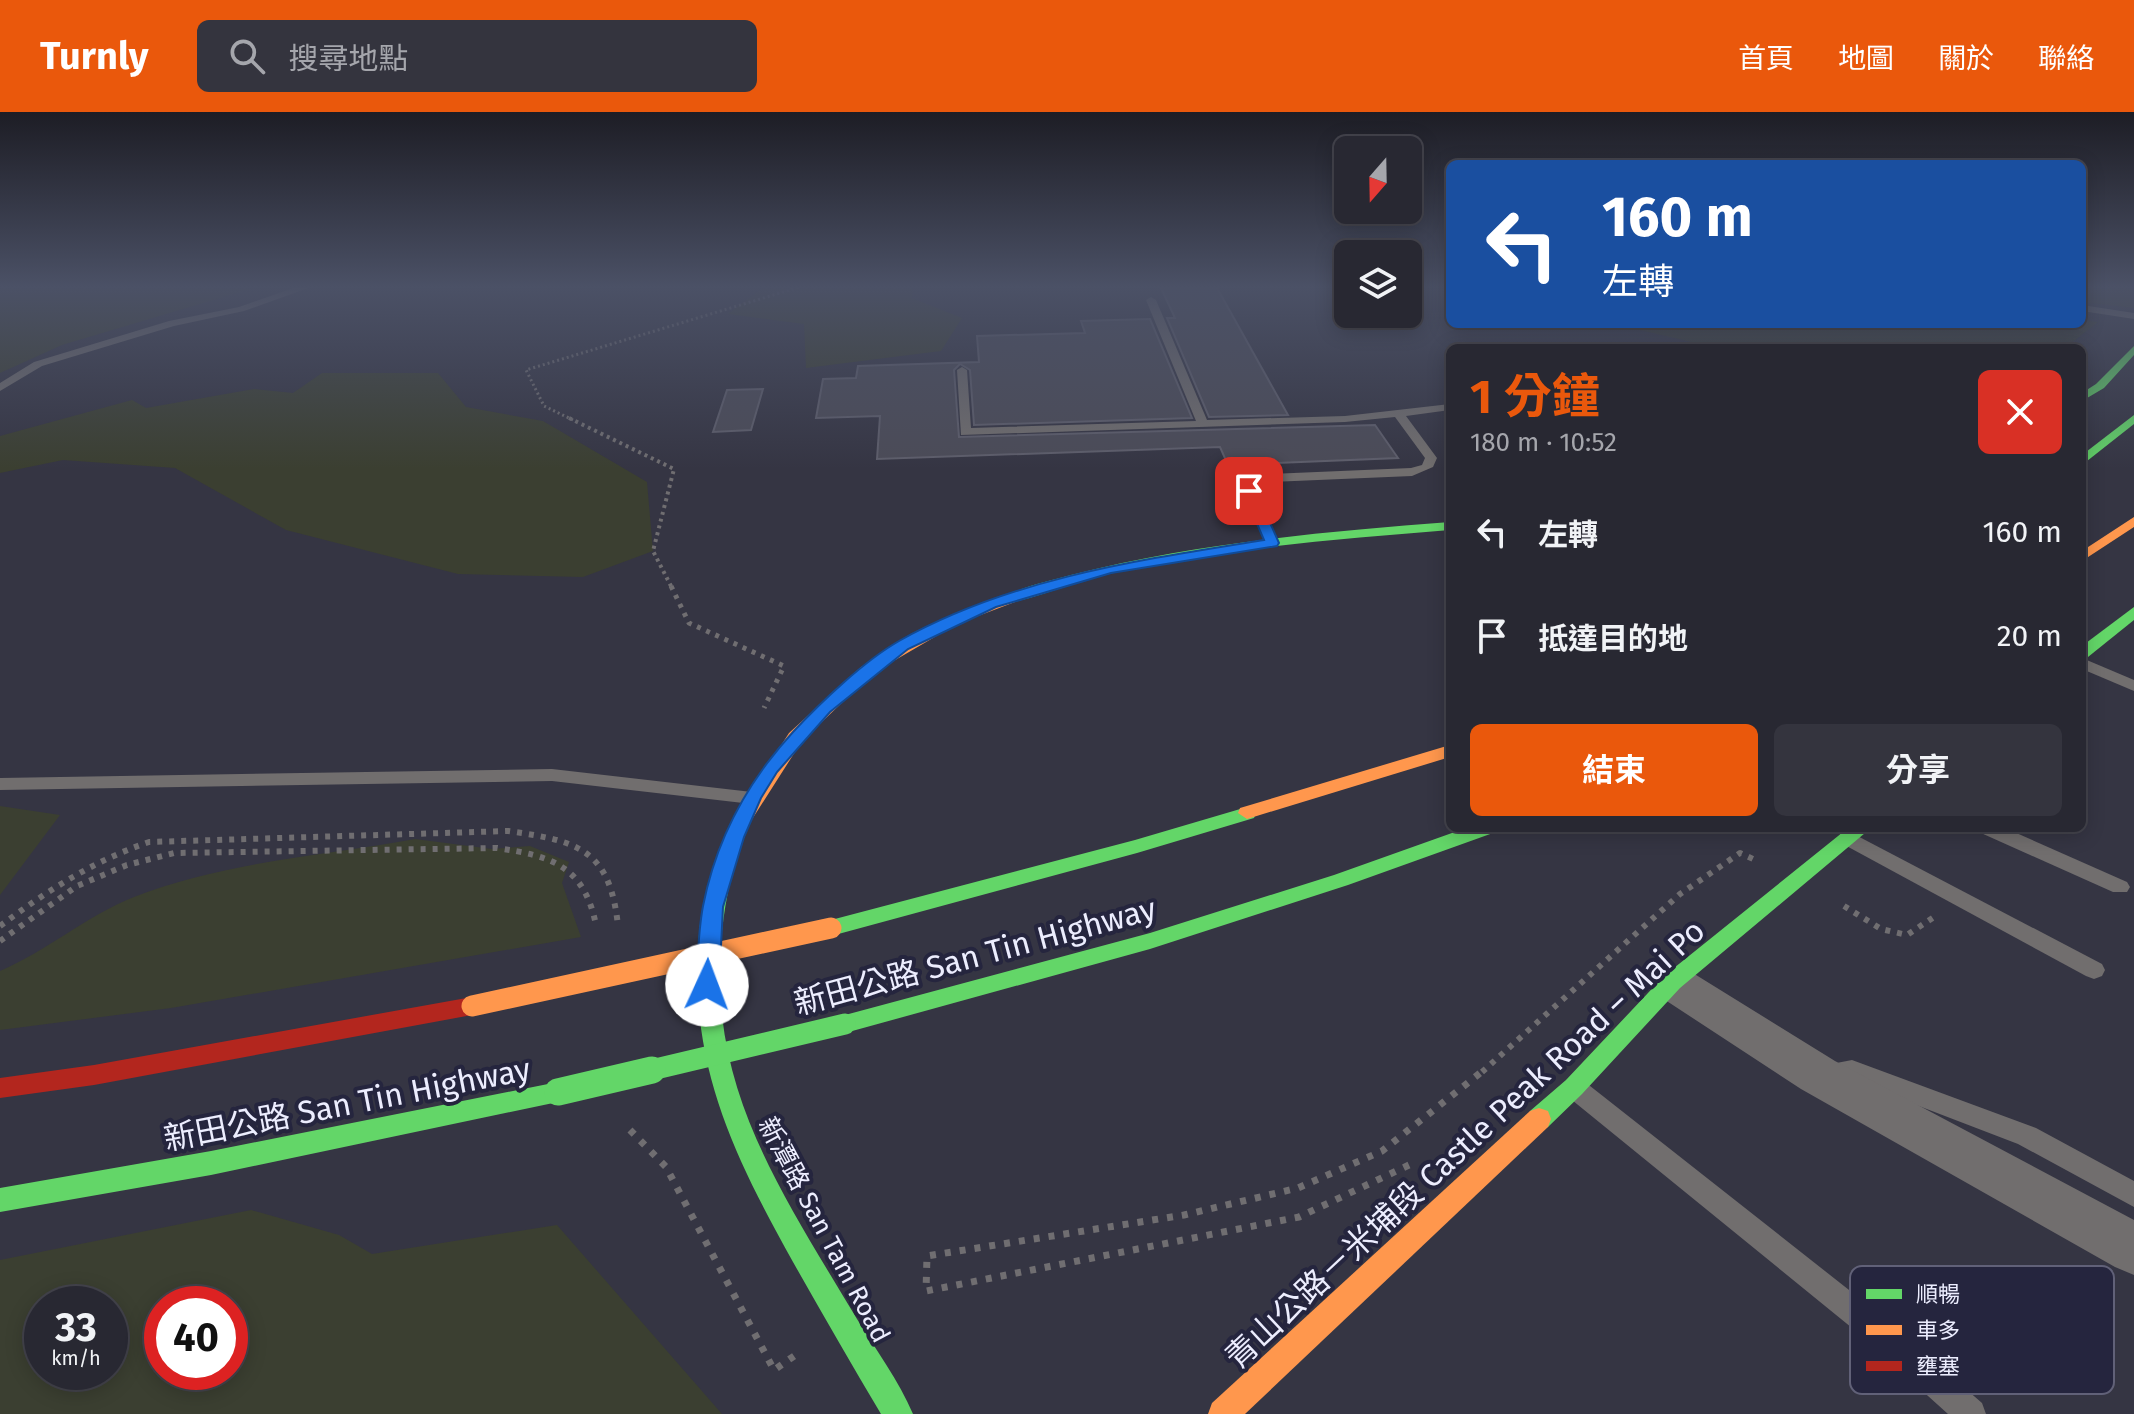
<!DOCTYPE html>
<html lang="zh-TW">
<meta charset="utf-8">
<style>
:root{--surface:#282832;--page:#34343e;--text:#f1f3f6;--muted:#a5a6ac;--line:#44444d;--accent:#ea580c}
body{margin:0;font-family:"Fira Sans","Noto Sans TC",sans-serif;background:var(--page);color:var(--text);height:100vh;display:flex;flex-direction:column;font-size:30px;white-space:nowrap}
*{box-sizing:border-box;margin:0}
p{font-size:26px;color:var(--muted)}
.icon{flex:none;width:44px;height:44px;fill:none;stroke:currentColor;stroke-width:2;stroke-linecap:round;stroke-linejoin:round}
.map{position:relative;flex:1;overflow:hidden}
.side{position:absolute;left:1446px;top:232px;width:640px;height:488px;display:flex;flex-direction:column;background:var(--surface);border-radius:12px;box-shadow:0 4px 20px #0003,0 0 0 2px var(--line)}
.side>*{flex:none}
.banner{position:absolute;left:1446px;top:48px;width:640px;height:168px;border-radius:12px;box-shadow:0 4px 20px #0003,0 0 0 2px var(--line);background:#1a4fa0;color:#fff;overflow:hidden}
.needle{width:52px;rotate:200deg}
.tools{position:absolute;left:1334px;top:24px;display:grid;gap:16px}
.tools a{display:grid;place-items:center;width:88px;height:88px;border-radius:12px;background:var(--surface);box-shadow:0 4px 20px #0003,0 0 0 2px var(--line);font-size:40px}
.speed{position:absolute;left:24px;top:1174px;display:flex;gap:16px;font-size:40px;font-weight:700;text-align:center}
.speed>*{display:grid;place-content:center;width:104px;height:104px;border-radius:50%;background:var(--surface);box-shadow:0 4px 20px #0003,0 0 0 2px var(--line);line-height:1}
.speed small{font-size:20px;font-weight:400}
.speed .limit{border:12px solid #d22;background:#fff;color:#111}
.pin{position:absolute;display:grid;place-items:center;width:68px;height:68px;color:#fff;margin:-34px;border-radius:16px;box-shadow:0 4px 12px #0006}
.me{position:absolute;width:88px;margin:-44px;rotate:2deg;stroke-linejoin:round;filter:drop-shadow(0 0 6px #0008)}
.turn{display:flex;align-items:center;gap:28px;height:168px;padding:0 24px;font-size:36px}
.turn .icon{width:104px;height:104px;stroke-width:2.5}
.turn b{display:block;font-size:56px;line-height:68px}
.round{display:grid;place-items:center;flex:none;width:84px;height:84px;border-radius:12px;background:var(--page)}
.headline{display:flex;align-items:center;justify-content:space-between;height:136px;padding:0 24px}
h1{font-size:48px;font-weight:700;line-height:60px;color:var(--accent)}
.button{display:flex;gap:16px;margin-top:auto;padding:16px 24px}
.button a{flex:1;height:92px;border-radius:12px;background:var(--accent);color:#fff;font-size:32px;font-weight:700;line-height:92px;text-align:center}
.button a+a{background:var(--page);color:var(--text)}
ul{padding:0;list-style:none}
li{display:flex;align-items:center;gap:24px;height:104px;padding:0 24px}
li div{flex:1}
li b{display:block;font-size:30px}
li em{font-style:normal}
header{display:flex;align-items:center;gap:48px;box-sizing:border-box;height:112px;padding:0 40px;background:var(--accent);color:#fff}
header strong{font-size:38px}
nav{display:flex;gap:44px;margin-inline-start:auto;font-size:28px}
.search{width:560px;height:72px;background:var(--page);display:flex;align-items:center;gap:20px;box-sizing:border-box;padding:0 28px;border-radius:12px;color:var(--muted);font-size:30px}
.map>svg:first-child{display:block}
.green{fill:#3b3f31;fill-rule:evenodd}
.building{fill:#4b4b57;stroke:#5e5e6b;stroke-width:2}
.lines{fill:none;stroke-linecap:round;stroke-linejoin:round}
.path-far4{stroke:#706e71;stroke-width:3;stroke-dasharray:2 3;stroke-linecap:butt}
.path-far3{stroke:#706e71;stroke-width:4;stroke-dasharray:3 4;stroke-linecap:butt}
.path-far2{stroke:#706e71;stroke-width:5;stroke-dasharray:4 6;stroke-linecap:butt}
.path-far1{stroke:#706e71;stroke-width:6;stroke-dasharray:5 7;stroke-linecap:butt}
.path{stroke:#706e71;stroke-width:7;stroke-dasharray:6 9;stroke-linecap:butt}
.lane{fill:#716e6e;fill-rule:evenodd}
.street{fill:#716e6e;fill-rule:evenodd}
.fast{fill:#63d668;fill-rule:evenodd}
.slow{fill:#ff974d;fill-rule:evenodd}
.jam{fill:#b3261e;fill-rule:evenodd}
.fast-bridge-far1{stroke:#63d668;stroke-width:21}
.fast-bridge{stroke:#63d668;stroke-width:27}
.slow-bridge{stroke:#ff974d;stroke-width:21}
.route{fill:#1a73e8;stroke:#114b97;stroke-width:2}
.labels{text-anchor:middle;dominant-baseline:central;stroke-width:8;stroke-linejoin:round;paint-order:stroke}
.street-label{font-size:26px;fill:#ecedfe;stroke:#25253e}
.near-street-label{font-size:32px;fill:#ecedfe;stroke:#25253e}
.key{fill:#25253e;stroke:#616178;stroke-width:2}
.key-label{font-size:22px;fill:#ecedfe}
</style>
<header>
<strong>Turnly</strong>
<div class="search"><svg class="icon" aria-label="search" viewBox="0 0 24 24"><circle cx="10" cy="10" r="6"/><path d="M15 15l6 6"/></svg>搜尋地點</div>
<nav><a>首頁</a><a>地圖</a><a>關於</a><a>聯絡</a></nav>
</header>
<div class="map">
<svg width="2134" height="1302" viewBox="0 0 2134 1302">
<rect width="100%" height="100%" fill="#353543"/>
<g class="green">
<polygon points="0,174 260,174 62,233 0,261"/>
<polygon points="765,174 913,174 912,186 962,206 941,239 806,256 804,212 728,202"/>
<polygon points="2082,174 2134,174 2134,196 2082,190"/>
<polygon points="2082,208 2098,210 2065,236 1717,236 1640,218 1644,212 2082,212"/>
<polygon points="322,261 438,261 466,295 543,309 647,370 653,439 583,465 458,462 286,418 175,356 63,348 0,361 0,324 132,288 146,296 254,277 293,281"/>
<polygon points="0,694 60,703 0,783"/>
<path d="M415,727l77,10 38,-3 39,16 -7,21 19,54 -410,71 -171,22v-59c47,-20 86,-55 134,-74 89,-35 188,-41 281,-58z"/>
<path d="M251,1098l88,25 33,19 185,-29 165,189h-722v-154zM110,1192v68h-68v-68zM162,1192h68v68h-68z"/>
</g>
<g class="building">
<polygon points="1160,174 1216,174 1288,303 1209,305 1167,206 1175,206"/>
<polygon points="1150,207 1192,306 974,313 970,258 960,252 954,258 959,325 1375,313 1398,346 1228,353 1220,335 877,347 880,304 816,306 823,267 856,266 858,254 979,250 977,224 1085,221 1081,209"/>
<polygon points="763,277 751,318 713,320 727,278"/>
</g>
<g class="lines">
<polyline class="path-far4" points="573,308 544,294 526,258 803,174"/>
<polyline class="path-far3" points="569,306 674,357 653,439 672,476"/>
<polyline class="path-far2" points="671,474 689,511 784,554 764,596"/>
<g class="path-far1">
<polyline points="1844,794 1881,817 1907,823 1934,805"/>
<path d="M0,814c47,-35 93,-65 149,-84l359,-11c70,10 102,18 110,95"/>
<path d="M0,829l77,-55 50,-21 47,-12 323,-5c55,8 87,18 99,77"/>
<polyline points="1482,960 1680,782 1740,741 1753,747"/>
</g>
<g class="path">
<polyline points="630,1018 666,1055 774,1258 797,1242"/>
<polyline points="1409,1053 1299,1105 926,1179 927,1144 1184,1103 1298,1076 1382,1039 1484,958"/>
</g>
<g class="lane">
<polygon points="299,174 314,174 244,199 174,214 42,254 0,279 0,271 34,250 169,209 239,195"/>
<polygon points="1151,185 1156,188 1207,308 1345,304 1450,292 1450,298 1406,304 1437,346 1433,355 1412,364 1271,370 1260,374 1256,379 1279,431 1272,435 1265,431 1243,379 1250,368 1269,362 1411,356 1422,353 1425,346 1395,305 1345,310 961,323 957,258 962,255 967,258 971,316 1196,309 1146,188"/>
<polygon points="2082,193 2134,201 2134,207 2082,199"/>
<polygon points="2082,546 2134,568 2134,579 2082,557"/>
<polygon points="552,657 752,680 761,686 752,692 552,669 0,678 0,666"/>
<polygon points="1978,716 2005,716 2127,770 2130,775 2127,780 2113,780 1981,721"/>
<polygon points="1848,719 2102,852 2105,858 2102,864 2094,867 2086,864 1841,731 1838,726 1841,721"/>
<polygon points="1852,948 2036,1016 2134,1069 2134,1095 2018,1032 1851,968 1829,971 1821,968 1817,961 1821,954"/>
<polygon points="1576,967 1585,970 1877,1200 1982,1291 1986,1302 1948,1302 1857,1220 1567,984 1564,977 1567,970"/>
</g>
<polygon class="street" points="1672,853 1688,858 1835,949 2134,1108 2134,1163 2115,1155 1801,977 1656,882 1650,870 1656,858"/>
<g class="fast">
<polygon points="2134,234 2134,243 2104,276 2082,289 2082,281 2096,272"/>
<polygon points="2134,303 2134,312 2082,353 2082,343"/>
<path d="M1450,410v8c-110,9 -220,17 -328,41 -38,8 -74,23 -112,32l-7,-4c12,-11 50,-19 68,-24 124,-32 251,-43 379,-53z"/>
<polygon points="2134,495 2134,508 2088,545 2082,547 2082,534"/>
<polygon points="1247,695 1256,701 1254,706 1137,741 831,824 824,822 820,816 824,810 831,808 1135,728"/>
<polygon points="1466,716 1496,716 1493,721 1348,773 1150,837 845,921 837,919 834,912 837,905 845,903 1150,821 1334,763"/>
<polygon points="1848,716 1871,716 1680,876 1582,982 1548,1015 1539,1018 1530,1015 1527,1007 1530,999 1566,968 1664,864"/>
<path d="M720,763l7,2 3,5c-39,180 39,290 127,437 19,31 42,62 56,95h-32c-30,-50 -59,-101 -88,-152 -56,-101 -101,-190 -95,-308 1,-24 3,-56 15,-77z"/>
<polygon points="558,970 567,973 570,980 567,987 558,990 211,1063 0,1100 0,1076 211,1039"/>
</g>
<g class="slow">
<polygon points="2134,405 2134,415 2082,449 2082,439"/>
<polygon points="1010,483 1015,484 1015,490 957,512 873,561 802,629 749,712 727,775 713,775 710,770 730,712 789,621 861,555 947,506"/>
<polygon points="1450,633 1450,645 1247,707 1238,701 1240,696"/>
<polygon points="1539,996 1548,999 1551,1007 1548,1015 1245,1302 1208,1302 1212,1291 1530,999"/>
</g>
<polygon class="jam" points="472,885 480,888 483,894 480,900 472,903 94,973 0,986 0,966 94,953"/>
<polyline class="fast-bridge-far1" points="643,960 845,912"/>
<polyline class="fast-bridge" points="558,980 652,958"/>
<polyline class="slow-bridge" points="472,894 831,816"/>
</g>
<linearGradient id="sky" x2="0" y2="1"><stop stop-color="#1d1d25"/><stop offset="0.49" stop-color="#4b5166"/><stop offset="1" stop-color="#4b5166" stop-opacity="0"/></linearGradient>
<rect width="2134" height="357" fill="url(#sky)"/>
<path class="route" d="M1249,375l7,4 23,52 -2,3 -166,27 -115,34 -88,42 -78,63 -53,60 -16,26 -17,39 -21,70 -4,78 -4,6 -8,3 -8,-3 -3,-6c2,-26 2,-53 7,-79 13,-66 45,-125 90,-174 28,-30 71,-71 106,-91 112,-63 240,-81 365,-101l-21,-49z"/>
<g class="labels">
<g class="street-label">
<text transform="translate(824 1118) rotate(62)">新潭路 San Tam Road</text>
</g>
<g class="near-street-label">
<text transform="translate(975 844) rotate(-15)">新田公路 San Tin Highway</text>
<text transform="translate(347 992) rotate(-11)">新田公路 San Tin Highway</text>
<text transform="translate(1465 1032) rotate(-43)">青山公路－米埔段 Castle Peak Road – Mai Po</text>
</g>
</g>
<rect x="1850" y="1154" width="264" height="128" rx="12" class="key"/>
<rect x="1866" y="1177" width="36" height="10" fill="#63d668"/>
<rect x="1866" y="1213" width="36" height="10" fill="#ff974d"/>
<rect x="1866" y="1249" width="36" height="10" fill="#b3261e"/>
<g class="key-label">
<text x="1916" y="1190">順暢</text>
<text x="1916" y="1226">車多</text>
<text x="1916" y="1262">壅塞</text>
</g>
</svg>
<div class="tools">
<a><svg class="needle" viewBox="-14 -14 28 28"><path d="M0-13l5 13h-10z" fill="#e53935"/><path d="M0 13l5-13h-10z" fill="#a5a6ac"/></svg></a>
<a><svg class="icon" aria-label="layers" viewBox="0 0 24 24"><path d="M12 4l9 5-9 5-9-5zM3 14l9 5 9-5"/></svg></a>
</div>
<div class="speed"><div>33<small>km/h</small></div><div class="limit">40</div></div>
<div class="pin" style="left:1249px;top:379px;background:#d93025"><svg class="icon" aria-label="arrive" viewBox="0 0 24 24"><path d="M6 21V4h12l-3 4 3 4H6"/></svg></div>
<svg class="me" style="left:707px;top:873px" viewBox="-20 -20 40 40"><circle r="19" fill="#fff"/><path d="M0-13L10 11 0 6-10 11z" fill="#1a73e8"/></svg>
<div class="banner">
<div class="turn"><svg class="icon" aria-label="left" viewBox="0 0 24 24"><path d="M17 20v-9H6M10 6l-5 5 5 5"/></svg><div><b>160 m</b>左轉</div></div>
</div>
<section class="side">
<div class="headline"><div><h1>1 分鐘</h1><p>180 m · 10:52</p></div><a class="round" style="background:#d93025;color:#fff"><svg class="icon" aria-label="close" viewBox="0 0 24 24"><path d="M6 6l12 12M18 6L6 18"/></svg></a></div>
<ul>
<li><svg class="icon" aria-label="left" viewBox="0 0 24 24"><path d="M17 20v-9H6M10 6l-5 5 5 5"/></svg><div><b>左轉</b></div><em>160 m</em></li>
<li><svg class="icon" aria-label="arrive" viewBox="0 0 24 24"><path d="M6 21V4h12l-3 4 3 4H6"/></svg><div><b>抵達目的地</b></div><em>20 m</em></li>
</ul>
<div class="button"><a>結束</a><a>分享</a></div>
</section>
</div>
